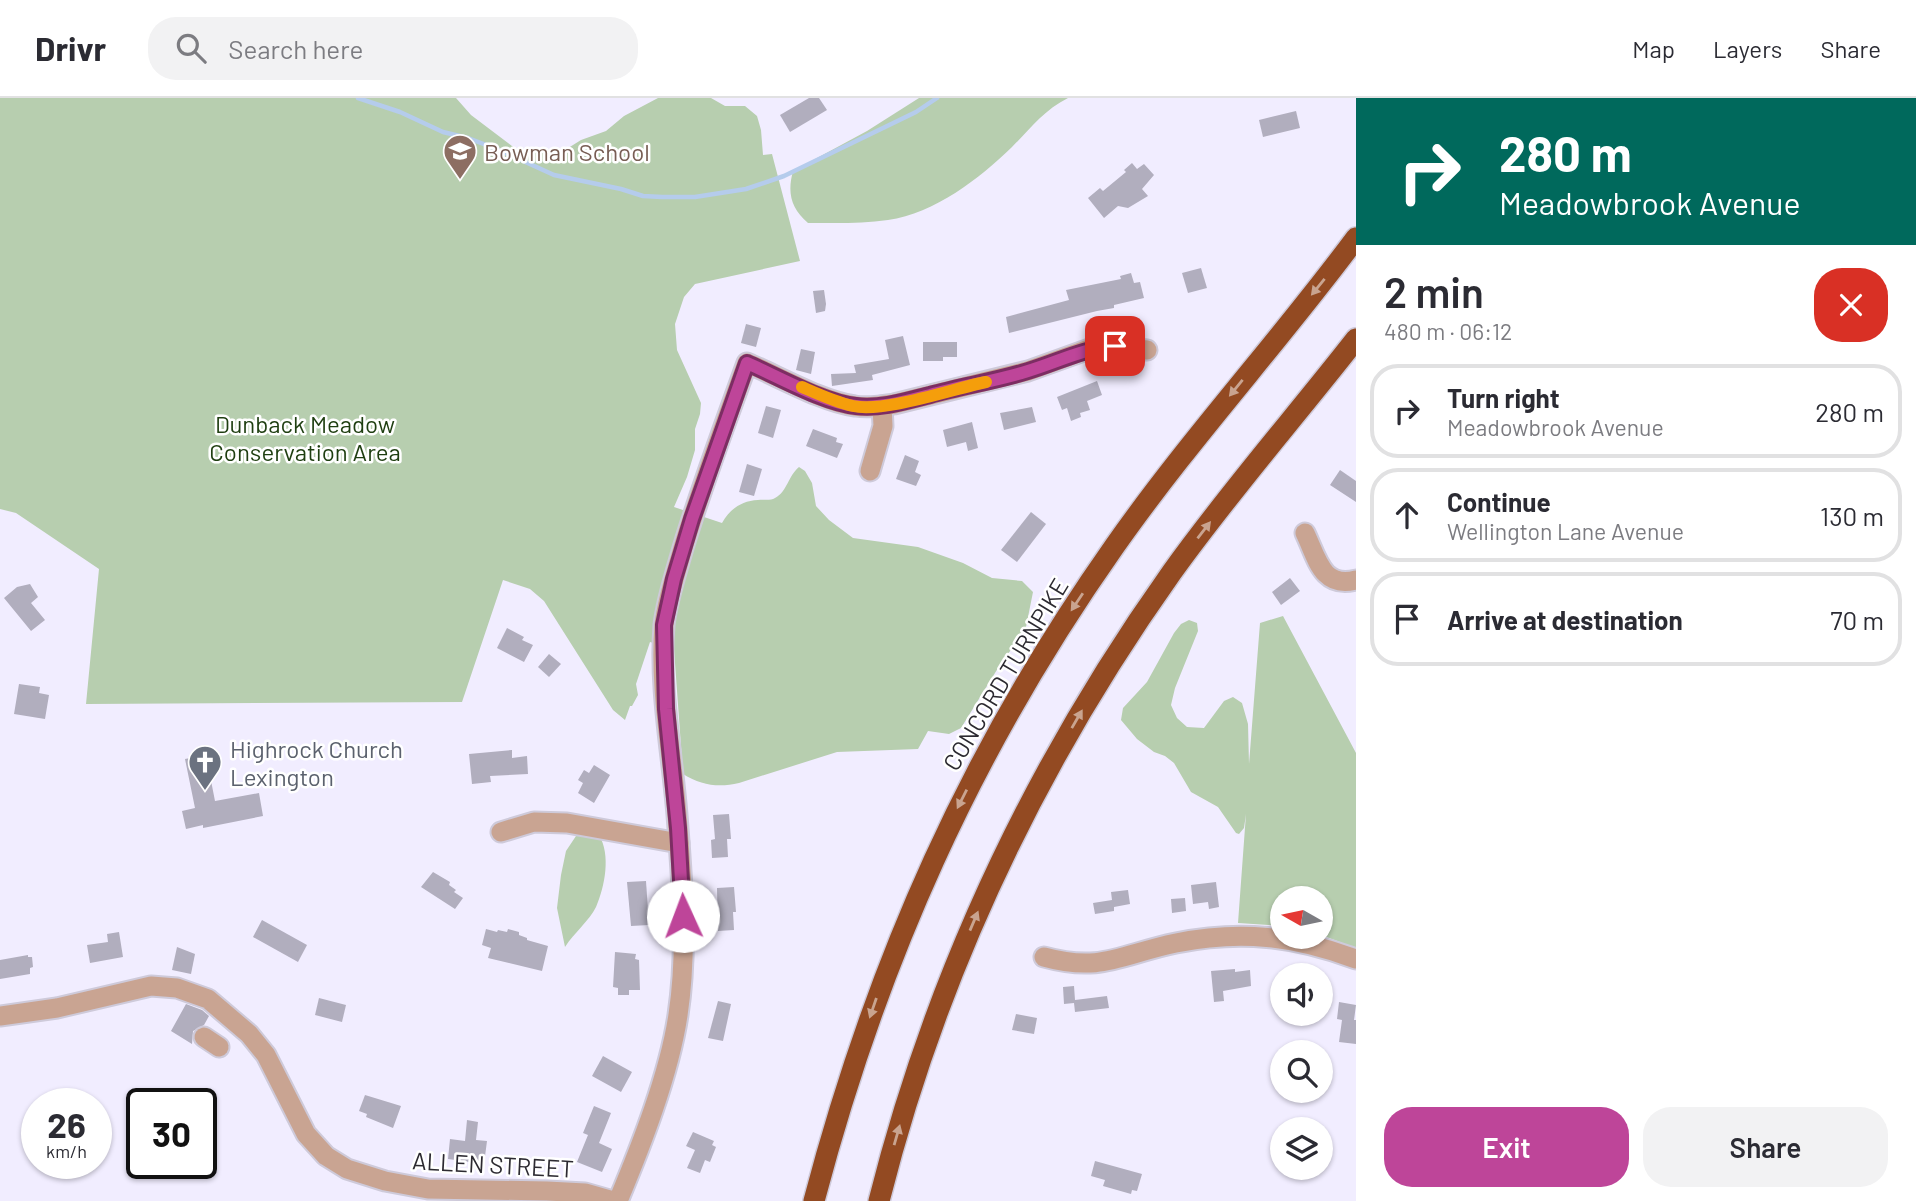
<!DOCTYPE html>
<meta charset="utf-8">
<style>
:root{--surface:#fff;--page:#f2f2f3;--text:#2b2b33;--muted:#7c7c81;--line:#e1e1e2;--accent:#be4599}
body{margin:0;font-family:Barlow,sans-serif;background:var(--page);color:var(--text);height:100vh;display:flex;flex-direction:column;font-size:26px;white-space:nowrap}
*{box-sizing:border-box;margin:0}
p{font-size:23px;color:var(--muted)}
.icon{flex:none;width:38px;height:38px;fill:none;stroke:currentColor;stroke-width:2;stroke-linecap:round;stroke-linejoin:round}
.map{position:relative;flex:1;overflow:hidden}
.sheet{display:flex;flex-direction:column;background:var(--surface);width:560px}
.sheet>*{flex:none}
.guide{background:#00695c;color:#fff;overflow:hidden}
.needle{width:46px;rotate:279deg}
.buttons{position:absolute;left:1270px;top:788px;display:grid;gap:14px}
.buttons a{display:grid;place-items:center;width:63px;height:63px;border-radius:50%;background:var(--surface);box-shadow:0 2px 5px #0004;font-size:35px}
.speed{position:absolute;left:21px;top:990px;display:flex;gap:14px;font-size:35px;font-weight:700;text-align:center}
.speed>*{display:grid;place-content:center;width:91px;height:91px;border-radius:50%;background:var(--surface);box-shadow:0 2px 5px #0004;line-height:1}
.speed small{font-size:18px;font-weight:400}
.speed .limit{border:4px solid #111;border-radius:10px;background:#fff;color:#111}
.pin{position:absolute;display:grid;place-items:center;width:60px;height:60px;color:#fff;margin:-30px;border-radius:14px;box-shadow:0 4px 10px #0006}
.me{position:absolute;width:77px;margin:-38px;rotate:358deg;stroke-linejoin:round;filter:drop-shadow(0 0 5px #0008)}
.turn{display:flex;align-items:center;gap:24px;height:147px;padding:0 28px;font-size:32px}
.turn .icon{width:91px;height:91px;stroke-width:2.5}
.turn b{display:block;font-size:49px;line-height:60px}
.round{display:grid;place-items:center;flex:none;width:74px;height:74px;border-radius:28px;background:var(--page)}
.overview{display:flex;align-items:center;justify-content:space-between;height:119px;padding:0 28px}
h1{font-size:42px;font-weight:600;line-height:52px}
.action{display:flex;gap:14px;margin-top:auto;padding:14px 28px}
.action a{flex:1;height:80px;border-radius:28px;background:var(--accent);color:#fff;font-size:28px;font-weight:600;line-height:80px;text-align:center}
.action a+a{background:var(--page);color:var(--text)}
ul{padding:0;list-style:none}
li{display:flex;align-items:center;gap:21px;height:94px;margin:0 14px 10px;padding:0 14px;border:4px solid var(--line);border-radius:28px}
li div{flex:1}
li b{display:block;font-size:26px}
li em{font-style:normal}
header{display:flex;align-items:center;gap:42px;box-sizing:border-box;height:98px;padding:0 35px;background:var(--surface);border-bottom:2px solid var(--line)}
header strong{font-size:33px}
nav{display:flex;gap:38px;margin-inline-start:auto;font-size:24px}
.search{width:490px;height:63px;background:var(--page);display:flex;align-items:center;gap:18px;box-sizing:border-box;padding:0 24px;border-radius:28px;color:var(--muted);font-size:26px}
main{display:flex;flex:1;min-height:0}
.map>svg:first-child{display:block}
.green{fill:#b7ceaf}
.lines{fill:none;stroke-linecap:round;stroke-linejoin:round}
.stream{stroke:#b5ccec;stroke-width:4.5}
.building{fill:#b1aebe}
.minor-casing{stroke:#cecada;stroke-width:23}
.highway-casing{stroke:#cecada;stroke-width:24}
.minor{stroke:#c9a492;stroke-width:19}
.highway{stroke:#934a22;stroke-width:21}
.oneway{fill:#c9a490}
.route-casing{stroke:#7c2d63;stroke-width:18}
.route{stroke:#be4599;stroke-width:12}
.slow{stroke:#f59e0b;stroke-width:12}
.labels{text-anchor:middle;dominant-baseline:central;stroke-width:5;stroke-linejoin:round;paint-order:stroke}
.education-label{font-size:24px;fill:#785e54;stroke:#fff;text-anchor:start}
.park-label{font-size:24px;fill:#1e3e10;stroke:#fff}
.street-label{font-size:24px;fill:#2c2a31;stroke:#fff}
.worship-label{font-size:24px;fill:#5b616d;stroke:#fff;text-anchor:start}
</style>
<header>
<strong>Drivr</strong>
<div class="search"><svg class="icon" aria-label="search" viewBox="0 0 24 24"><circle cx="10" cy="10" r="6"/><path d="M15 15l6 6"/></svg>Search here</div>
<nav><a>Map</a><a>Layers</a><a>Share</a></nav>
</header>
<main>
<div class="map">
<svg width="1356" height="1103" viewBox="0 0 1356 1103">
<rect width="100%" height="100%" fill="#f1edff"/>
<g class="green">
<path d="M0,0h456l15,17 49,37 36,1 9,-3 16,-10 25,-9 18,-15 34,-18h53l14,8h20l12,10 4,14 2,25 9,-1 28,107 -105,23 -11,13 -9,27 2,26 24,53 -1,11 -5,15v21l-8,27 -13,30 48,16c8,-14 19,-22 36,-23 6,-1 12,1 17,-2 12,-6 13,-22 24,-31l6,4 7,12 4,23 13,14 24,18 65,9 45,16 29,15 30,3 11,11 -8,40 -22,28 -42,68 -12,6 -21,-3 -10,18 -81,3 -98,31c-21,5 -38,2 -56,-9l-9,-125 -24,-7 -14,42 2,11 -6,11h-2l-5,14 -12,-10 -69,-109 -14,-12 -27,-9 -41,122 -376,2 13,-135 -83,-56 -16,-4z"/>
<path d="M919,0h149c-24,12 -38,31 -56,49 -33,32 -77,66 -124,73 -26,4 -54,3 -80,3 -17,-15 -21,-30 -15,-52l74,-40z"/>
<polygon points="1283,518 1356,655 1356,850 1321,837 1321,800 1283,800 1283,828 1238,825 1246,716 1244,730 1239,736 1236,735 1218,709 1191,694 1174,665 1165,658 1154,654 1137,641 1121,622 1123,610 1147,584 1174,535 1181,526 1189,522 1197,525 1198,533 1175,590 1171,607 1177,620 1187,629 1204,630 1224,603 1233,599 1242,605 1248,626 1249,666 1260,525"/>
<path d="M586,734l13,3c12,20 6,51 -3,72 -7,14 -22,26 -31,40l-8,-39 4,-33 5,-24 10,-15z"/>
</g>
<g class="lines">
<polyline class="stream" points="358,0 400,14 443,34 468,40 499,52 554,77 621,91 643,98 662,99 695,99 746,91 784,78 916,14 937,0"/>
</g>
<g class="building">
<polygon points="809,0 819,0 827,12 790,34 780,17"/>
<polygon points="1296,13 1300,30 1263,39 1259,22"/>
<polygon points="1132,65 1137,71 1144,66 1154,77 1142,91 1148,98 1128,110 1118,108 1104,120 1088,100 1100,90 1103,93 1126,74 1124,72"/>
<polygon points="1201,170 1207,190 1188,195 1182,175"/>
<polygon points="1131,175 1134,185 1140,184 1144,200 1114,207 1114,210 1097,213 1009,235 1006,219 1069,202 1066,192 1121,181 1120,178"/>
<polygon points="824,192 826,206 825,213 816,215 813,193"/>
<polygon points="746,226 761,230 756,249 741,245"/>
<polygon points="903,238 910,267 872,277 873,282 832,288 831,276 856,275 854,267 889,261 885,242"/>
<polygon points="923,244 957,244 957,259 943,259 943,263 923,263"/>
<polygon points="801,251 815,254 811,276 796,272"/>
<polygon points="1097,283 1102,297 1087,303 1090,312 1080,315 1081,319 1071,323 1067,310 1062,312 1057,299"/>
<polygon points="766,308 781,312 773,340 758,335"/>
<polygon points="1032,309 1036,324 1004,332 1000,315"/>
<polygon points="972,324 978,350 968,353 966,344 947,349 943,332"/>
<polygon points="813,331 837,340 836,344 843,346 837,360 806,348"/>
<polygon points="905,357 919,363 915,374 921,377 916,388 896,381"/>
<polygon points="747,366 762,371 754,398 739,394"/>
<polygon points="1340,372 1356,383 1356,404 1330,387"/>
<polygon points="1031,414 1046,426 1017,464 1001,452"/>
<polygon points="1290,480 1300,493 1281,507 1272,494"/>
<polygon points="30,486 38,499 31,505 45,522 31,533 4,500 17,489"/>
<polygon points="507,530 524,539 522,542 533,547 524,564 497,550"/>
<polygon points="549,556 561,566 549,579 538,569"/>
<polygon points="19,586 40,589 39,595 49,597 45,621 14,616"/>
<polygon points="512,652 512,660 527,658 528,676 490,678 491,684 472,686 469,656"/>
<polygon points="206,657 215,703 259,695 263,718 203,730 203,727 186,731 182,713 195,710 185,661"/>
<polygon points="594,667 610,677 594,705 578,695 583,685 578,682 584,672 589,675"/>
<polygon points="729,716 731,741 727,741 728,759 712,760 711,742 715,741 713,717"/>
<polygon points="433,774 450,784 449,787 456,792 454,794 463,800 455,811 421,789"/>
<polygon points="646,783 649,827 631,828 627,784"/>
<polygon points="1216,784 1219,809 1209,811 1208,804 1193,806 1191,787"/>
<polygon points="734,789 736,814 733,814 734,832 718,833 717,790"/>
<polygon points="1128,792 1130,806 1114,809 1114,813 1095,816 1093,805 1112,802 1111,794"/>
<polygon points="1185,800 1186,813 1172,815 1171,801"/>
<polygon points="262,822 307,847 298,864 253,839"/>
<polygon points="486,831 497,834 498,832 507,834 508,831 519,834 519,837 527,840 527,842 548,848 542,873 488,860 491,850 482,847"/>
<polygon points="119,834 123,859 90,865 87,847 108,844 107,836"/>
<polygon points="177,849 195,856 191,876 172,872"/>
<polygon points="615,854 636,856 635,861 639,862 640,892 629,892 629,897 618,897 618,890 613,889"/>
<polygon points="28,857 28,859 32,859 33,869 30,870 30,876 0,881 0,862"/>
<polygon points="1235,871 1235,874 1250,872 1251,888 1223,893 1224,903 1214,904 1211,873"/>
<polygon points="1074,888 1075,902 1107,898 1109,910 1075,914 1074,905 1064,906 1063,889"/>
<polygon points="319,900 346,907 342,924 315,917"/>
<polygon points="718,903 731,906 723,943 708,940"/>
<polygon points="1339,904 1356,907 1354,922 1356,922 1356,946 1339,944 1342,922 1337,921"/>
<polygon points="186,906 202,912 209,918 204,927 193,933 192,946 171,933"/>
<polygon points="1016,916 1037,920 1034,936 1012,932"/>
<polygon points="603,958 632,974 621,994 592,978"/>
<polygon points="365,997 401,1008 393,1030 366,1019 367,1016 359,1013"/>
<polygon points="594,1008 611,1015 599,1045 612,1051 602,1074 577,1064 588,1037 583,1035"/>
<polygon points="467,1022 478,1024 476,1042 487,1043 484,1066 448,1061 450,1041 465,1043"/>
<polygon points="693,1034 714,1043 712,1047 716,1049 710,1064 705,1062 700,1075 687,1070 695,1052 686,1048"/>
<polygon points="1095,1063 1142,1076 1137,1093 1132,1092 1131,1096 1103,1088 1105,1082 1091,1078"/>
</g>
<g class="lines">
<defs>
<g id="minor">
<polyline points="870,373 883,328 882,308"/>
<path d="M1305,435c12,25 17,56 51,47"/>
<polyline points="501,734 534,724 567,725 679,745"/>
<path d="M1044,859c58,16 78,-3 132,-14 65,-13 118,-7 180,16"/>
<polyline points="0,918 57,910 151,888 177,890 208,901 249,936 266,957 306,1036 326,1058 347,1071 385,1083 428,1091 547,1093 585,1095 613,1103"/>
<polyline points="204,939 219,949"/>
<path d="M618,1103c23,-55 51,-126 60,-186 10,-66 4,-134 -1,-200 -5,-63 -18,-127 -13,-190 3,-26 12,-52 19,-77 19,-63 42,-124 64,-185 31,13 76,39 108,43 13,2 26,0 39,-2l134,-33 64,-23 24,-1 31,3"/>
</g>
<g id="highway">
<path d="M814,1103c63,-240 157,-451 300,-654 75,-107 164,-204 242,-309"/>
<path d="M879,1103c57,-227 158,-439 293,-629 58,-81 123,-155 184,-233"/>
</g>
</defs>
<use href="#minor" class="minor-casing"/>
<use href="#highway" class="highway-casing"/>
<use href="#minor" class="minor"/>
<use href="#highway" class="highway"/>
</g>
<defs><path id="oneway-solid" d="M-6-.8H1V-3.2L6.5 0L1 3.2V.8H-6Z" transform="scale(1.75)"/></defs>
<g class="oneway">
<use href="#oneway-solid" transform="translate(1318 189) rotate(129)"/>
<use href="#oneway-solid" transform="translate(1236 290) rotate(129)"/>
<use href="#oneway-solid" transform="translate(1204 432) rotate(-52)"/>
<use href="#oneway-solid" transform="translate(1077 504) rotate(124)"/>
<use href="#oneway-solid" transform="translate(1077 621) rotate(-60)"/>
<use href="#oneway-solid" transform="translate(962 701) rotate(117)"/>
<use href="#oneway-solid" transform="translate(974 823) rotate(-67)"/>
<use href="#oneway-solid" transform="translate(873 910) rotate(109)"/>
<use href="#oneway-solid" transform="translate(897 1037) rotate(-74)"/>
</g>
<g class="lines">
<defs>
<path id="route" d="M683,818l-5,-88 -12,-119 -2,-84 10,-46 18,-60 55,-156c30,13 77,40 109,43 25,3 50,-5 74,-11 32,-9 66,-14 98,-24 30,-9 56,-23 87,-25"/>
</defs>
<use href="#route" class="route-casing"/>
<use href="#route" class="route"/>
<path class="slow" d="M802,289c16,7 33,15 51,19 31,7 99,-17 133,-24"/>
</g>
<defs>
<symbol id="school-pin" viewBox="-11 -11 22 30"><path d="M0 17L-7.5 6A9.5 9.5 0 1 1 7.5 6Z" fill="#8d6e63" stroke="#fff"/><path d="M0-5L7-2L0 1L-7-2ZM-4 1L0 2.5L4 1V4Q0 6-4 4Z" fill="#fff"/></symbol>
<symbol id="church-pin" viewBox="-11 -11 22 30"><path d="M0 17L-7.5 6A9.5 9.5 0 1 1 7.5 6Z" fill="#6b7280" stroke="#fff"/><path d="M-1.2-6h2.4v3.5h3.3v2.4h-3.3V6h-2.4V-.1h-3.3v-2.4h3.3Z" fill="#fff"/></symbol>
</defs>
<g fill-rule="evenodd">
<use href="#school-pin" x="441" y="34" width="38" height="52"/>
<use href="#church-pin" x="186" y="645" width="38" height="52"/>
</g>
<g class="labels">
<g class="education-label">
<text x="484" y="53">Bowman School</text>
</g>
<g class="park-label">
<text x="305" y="325">Dunback Meadow<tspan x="305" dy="28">Conservation Area</tspan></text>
</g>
<g class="street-label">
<text transform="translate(1005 576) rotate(-59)">CONCORD TURNPIKE</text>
<text transform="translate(493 1066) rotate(3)">ALLEN STREET</text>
</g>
<g class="worship-label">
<text x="230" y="650">Highrock Church<tspan x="230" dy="28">Lexington</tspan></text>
</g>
</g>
</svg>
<div class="buttons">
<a><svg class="needle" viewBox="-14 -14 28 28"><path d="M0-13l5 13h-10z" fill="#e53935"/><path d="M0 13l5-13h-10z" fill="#7c7c81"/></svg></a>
<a><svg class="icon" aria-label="sound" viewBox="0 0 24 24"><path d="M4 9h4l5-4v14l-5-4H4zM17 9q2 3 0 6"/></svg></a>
<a><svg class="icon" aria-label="search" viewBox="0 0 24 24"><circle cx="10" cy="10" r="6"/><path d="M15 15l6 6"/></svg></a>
<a><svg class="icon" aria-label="layers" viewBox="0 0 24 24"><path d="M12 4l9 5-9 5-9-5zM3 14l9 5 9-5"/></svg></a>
</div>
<div class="speed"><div>26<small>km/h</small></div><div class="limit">30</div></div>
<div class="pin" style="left:1115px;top:248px;background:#d93025"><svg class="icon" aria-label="arrive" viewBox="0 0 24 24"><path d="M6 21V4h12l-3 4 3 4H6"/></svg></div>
<svg class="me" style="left:683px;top:818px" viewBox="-20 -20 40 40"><circle r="19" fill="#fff"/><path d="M0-13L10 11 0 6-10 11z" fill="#be4599"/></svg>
</div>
<section class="sheet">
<div class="guide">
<div class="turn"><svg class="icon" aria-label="right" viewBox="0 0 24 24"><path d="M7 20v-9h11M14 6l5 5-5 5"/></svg><div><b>280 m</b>Meadowbrook Avenue</div></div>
</div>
<div class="overview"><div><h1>2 min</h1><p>480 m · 06:12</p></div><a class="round" style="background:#d93025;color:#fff"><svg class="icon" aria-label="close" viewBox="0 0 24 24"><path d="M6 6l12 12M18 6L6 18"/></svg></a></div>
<ul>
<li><svg class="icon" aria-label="right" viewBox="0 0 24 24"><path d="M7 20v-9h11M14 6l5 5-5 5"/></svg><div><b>Turn right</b><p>Meadowbrook Avenue</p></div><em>280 m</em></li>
<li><svg class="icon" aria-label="ahead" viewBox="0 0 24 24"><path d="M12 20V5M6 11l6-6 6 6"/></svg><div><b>Continue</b><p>Wellington Lane Avenue</p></div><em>130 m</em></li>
<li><svg class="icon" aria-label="arrive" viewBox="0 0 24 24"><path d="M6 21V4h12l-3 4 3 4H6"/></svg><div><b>Arrive at destination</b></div><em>70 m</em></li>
</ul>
<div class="action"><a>Exit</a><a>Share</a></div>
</section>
</main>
